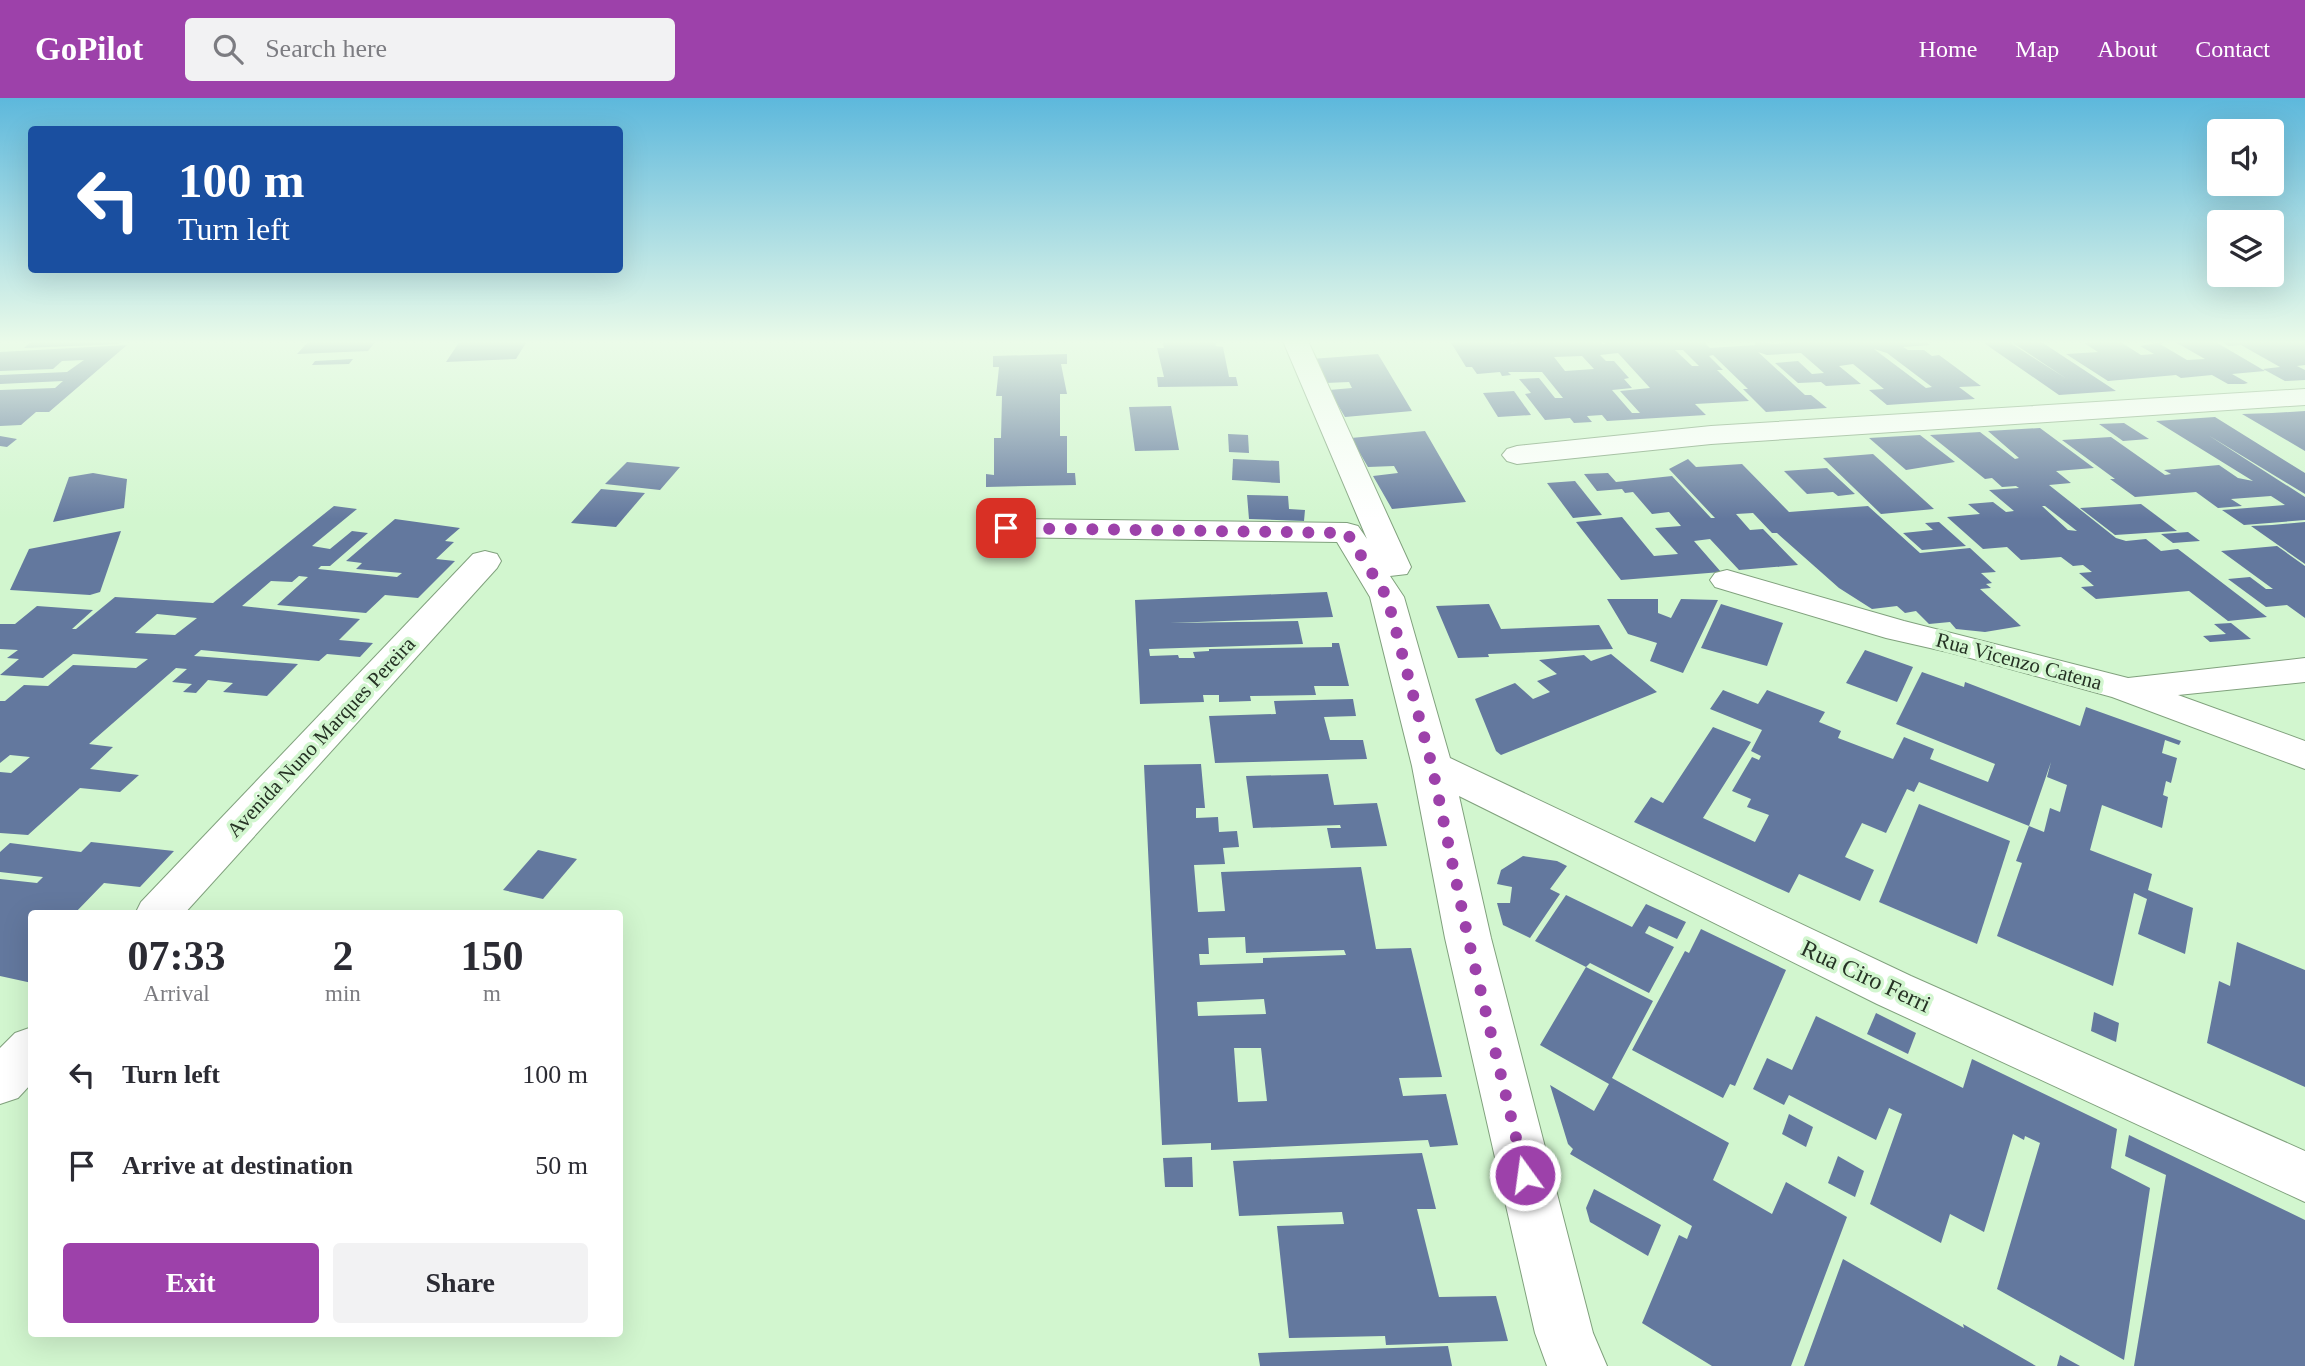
<!DOCTYPE html>
<style>
:root{--surface:#fff;--page:#f2f2f3;--text:#2b2b33;--muted:#7c7c81;--accent:#9d41aa}
body{margin:0;font-family:"Times New Roman",serif;background:var(--page);color:var(--text);height:100vh;display:flex;flex-direction:column;font-size:26px;white-space:nowrap}
*{box-sizing:border-box;margin:0}
p{font-size:23px;color:var(--muted)}
.icon{flex:none;width:38px;height:38px;fill:none;stroke:currentColor;stroke-width:2;stroke-linecap:round;stroke-linejoin:round}
.map{position:relative;flex:1;overflow:hidden}
.panel{position:absolute;left:28px;top:812px;width:595px;height:427px;display:flex;flex-direction:column;background:var(--surface);border-radius:7px;box-shadow:0 7px 28px #0002}
.panel>*{flex:none}
.banner{position:absolute;left:28px;top:28px;width:595px;height:147px;border-radius:7px;box-shadow:0 7px 28px #0002;background:#1a4fa0;color:#fff;overflow:hidden}
.fabs{position:absolute;left:2207px;top:21px;display:grid;gap:14px}
.fabs a{display:grid;place-items:center;width:77px;height:77px;border-radius:7px;background:var(--surface);box-shadow:0 7px 28px #0002;font-size:35px}
.pin{position:absolute;display:grid;place-items:center;width:60px;height:60px;color:#fff;margin:-30px;border-radius:14px;box-shadow:0 4px 10px #0006}
.me{position:absolute;width:77px;margin:-38px;rotate:346deg;stroke-linejoin:round;filter:drop-shadow(0 0 5px #0008)}
.turn{display:flex;align-items:center;gap:24px;height:147px;padding:0 35px;font-size:32px}
.turn .icon{width:91px;height:91px;stroke-width:2.5}
.turn b{display:block;font-size:49px;line-height:60px}
.eta{display:flex;justify-content:space-evenly;align-items:center;height:119px;text-align:center}
.eta b{font-size:42px;font-weight:800;line-height:49px}
.action{display:flex;gap:14px;margin-top:auto;padding:14px 35px}
.action a{flex:1;height:80px;border-radius:7px;background:var(--accent);color:#fff;font-size:28px;font-weight:800;line-height:80px;text-align:center}
.action a+a{background:var(--page);color:var(--text)}
ul{padding:0;list-style:none}
li{display:flex;align-items:center;gap:21px;height:91px;padding:0 35px}
li div{flex:1}
li b{display:block;font-size:26px}
li em{font-style:normal}
header{display:flex;align-items:center;gap:42px;box-sizing:border-box;height:98px;padding:0 35px;background:var(--accent);color:#fff}
header strong{font-size:33px}
nav{display:flex;gap:38px;margin-inline-start:auto;font-size:24px}
.search{width:490px;height:63px;background:var(--page);display:flex;align-items:center;gap:18px;box-sizing:border-box;padding:0 24px;border-radius:7px;color:var(--muted);font-size:26px}
.map>svg:first-child{display:block}
.building{fill:#63789e;fill-rule:evenodd}
.lines{fill:none;stroke-linecap:round;stroke-linejoin:round}
.minor-casing{stroke:#80a17d;stroke-width:2}
.minor{fill:#fff;fill-rule:evenodd}
.route{stroke:#9d41aa;stroke-width:12;stroke-dasharray:0 21.6}
.labels{text-anchor:middle;dominant-baseline:central;stroke-width:7;stroke-linejoin:round;paint-order:stroke}
.street-label{font-size:21px;fill:#253224;stroke:#d2f6cf}
.near-street-label{font-size:24px;fill:#253224;stroke:#d2f6cf}
</style>
<header>
<strong>GoPilot</strong>
<div class="search"><svg class="icon" aria-label="search" viewBox="0 0 24 24"><circle cx="10" cy="10" r="6"/><path d="M15 15l6 6"/></svg>Search here</div>
<nav><a>Home</a><a>Map</a><a>About</a><a>Contact</a></nav>
</header>
<div class="map">
<svg width="2305" height="1268" viewBox="0 0 2305 1268">
<rect width="100%" height="100%" fill="#d2f6cf"/>
<g class="building">
<polygon points="32,243 119,243 119,246 24,250"/>
<polygon points="309,243 376,243 368,253 297,256"/>
<polygon points="460,243 527,243 516,261 446,264"/>
<polygon points="1162,243 1215,243 1216,248 1223,249 1229,279 1236,279 1238,288 1158,289 1157,279 1164,279 1157,250 1164,250"/>
<path d="M1450,243h59l2,3 6,-1 -2,-2h86l1,3h4l-2,-3h99l7,7 46,-3 -4,-4 23,3 10,-1 -2,-2h142l5,4 -27,2 5,3h16l8,6 7,-1 42,31 -22,1 16,12 -88,6 -18,-15 15,-1 -31,-25 -14,2 22,18 -35,2 -5,-4 -23,1 -23,-20 23,-2 14,13 12,-1 -23,-20 -34,2 -9,-3 47,43h6l16,13 -61,4 -23,-23h5l-35,-34 -4,1 14,14h-6l32,31 -54,3 11,11 -99,6 -5,-6 -15,1 5,6 -18,1 -4,-5 -25,2 -20,-26 6,-1 -12,-14 20,-1 16,20h8l-21,-26h-34l3,3 -9,1 -2,-4 -23,2 -5,-7h-6zM1874,251l13,4 45,34 -6,1zM1675,252h8l16,16h-7zM1618,255l32,35 -30,3 20,22h-8l-20,-23 20,-2 -8,-9 5,-1 -15,-17h-8l-6,-6zM1582,258l12,13 -29,2 -11,-14z"/>
<polygon points="1981,243 2007,243 2067,281 2010,243 2040,243 2116,293 2059,297"/>
<polygon points="2102,243 2119,243 2141,257 2154,256 2140,248 2167,243 2160,246 2187,262 2205,261 2175,244 2214,243 2265,273 2232,276 2248,285 2244,286 2228,286 2212,277 2181,280 2176,277 2108,283 2066,256 2098,254 2084,245"/>
<polygon points="2220,243 2305,243 2305,267 2297,268 2305,272 2305,282 2285,283 2263,271 2280,269 2241,247 2229,248"/>
<polygon points="127,247 49,314 36,314 21,327 0,328 0,292 55,290 63,283 0,286 0,277 67,274 84,262 62,263 53,271 0,273 0,254"/>
<polygon points="1067,256 1067,266 1061,266 1067,296 1060,296 1060,338 1067,338 1067,375 1075,375 1076,387 986,389 986,376 994,377 994,340 1001,340 1002,298 996,298 999,269 993,269 993,258"/>
<polygon points="1378,256 1412,313 1345,319 1329,292 1352,290 1349,284 1325,285 1311,261"/>
<polygon points="353,261 349,266 312,267 315,263"/>
<polygon points="1514,293 1531,317 1498,319 1483,295"/>
<polygon points="1171,308 1179,352 1135,353 1129,309"/>
<polygon points="2305,313 2305,353 2242,316 2272,315"/>
<polygon points="2215,319 2305,375 2305,396 2208,337 2305,399 2305,422 2244,427 2222,412 2285,407 2271,398 2231,401 2242,408 2218,410 2196,394 2135,399 2110,381 2115,381 2062,342 2111,339 2165,377 2171,376 2164,372 2219,367 2238,380 2253,383 2156,323"/>
<polygon points="2124,325 2149,341 2123,343 2099,326"/>
<path d="M2040,330l54,40 -38,3 15,12 -22,2 67,53 10,3 20,-2 15,12 17,-2 89,68 -39,4 -39,-30 -93,8 -15,-12 13,-1 -15,-13 13,-1 -9,-7 -10,1 -12,-9 -40,3 -14,-13 -24,2 -36,-32 33,-3 -12,-10 25,-2 13,10 8,-1 -25,-21 30,-2 -3,-2 -14,1 -10,-9 -7,1 -55,-44 50,-3 35,27 4,-1 -31,-27zM2042,408h3l32,25 -9,-1z"/>
<polygon points="1425,333 1466,404 1392,411 1373,378 1398,375 1394,368 1368,369 1351,340"/>
<polygon points="1228,336 1248,337 1249,355 1229,354"/>
<polygon points="1920,337 1955,364 1906,372 1869,340"/>
<polygon points="0,338 17,341 7,349 0,348"/>
<polygon points="1873,356 1934,411 1881,416 1823,360"/>
<polygon points="1233,361 1279,363 1280,385 1232,382"/>
<polygon points="1688,361 1696,369 1742,366 1789,414 1868,408 1920,455 1970,450 1996,474 1981,475 1992,485 1986,486 1991,490 1980,491 2021,528 1985,534 1956,531 1950,524 1929,526 1916,513 1905,515 1897,508 1872,511 1839,490 1777,435 1772,435 1753,415 1736,416 1750,432 1763,431 1798,467 1739,472 1710,441 1694,443 1721,474 1621,482 1576,424 1622,419 1654,458 1678,456 1655,430 1681,428 1669,414 1652,416 1633,394 1625,395 1622,391 1597,393 1584,376 1608,375 1616,384 1672,378 1711,420 1715,420 1669,371"/>
<polygon points="627,364 680,369 660,392 605,386"/>
<polygon points="1827,370 1855,396 1838,398 1833,394 1807,396 1784,373"/>
<polygon points="93,375 127,381 124,410 53,424 69,379"/>
<polygon points="1575,383 1602,417 1573,420 1547,385"/>
<polygon points="601,391 645,395 616,429 571,425"/>
<polygon points="1247,397 1288,398 1289,411 1305,412 1304,423 1249,421"/>
<polygon points="2141,406 2177,433 2115,437 2080,410"/>
<path d="M334,408l23,3 -45,37 18,3 22,-18 16,2 -38,33h-9l-3,3 79,8 5,-4 -46,-4 6,-6 -16,-2 49,-42 65,9 -15,13 9,1 -18,17 19,2 -37,37 -33,-3 -19,18 -89,-8 31,-28 -9,-1 -7,6 -21,-1 -29,25 118,13 -21,21 34,3 -13,14 -33,-3 -8,7 -118,-11 -7,6 104,8 -31,32 -44,-4 10,-9 -25,-3 -12,13 -13,-1 9,-8 -20,-2 15,-13 -11,-1 -87,76 24,3 -23,22 49,6 -19,17 -40,-4 -52,47 -28,-2v-61l11,1 19,-16 -20,-2 -10,8v-62h5l19,-16 24,1 25,-21 63,3 12,-9 -75,-5 -30,24 -43,-3 19,-16 -12,-1 11,-8 -18,-1v-25h15l22,-18 56,4 -21,19h4l39,-32 98,6zM157,516l40,4 -22,17 -40,-2z"/>
<polygon points="1939,424 1966,448 1922,452 1903,435 1933,432 1925,425"/>
<polygon points="2305,424 2305,466 2251,428 2272,427"/>
<polygon points="121,433 100,494 90,497 10,492 29,451"/>
<polygon points="2188,434 2200,443 2173,445 2161,436"/>
<polygon points="2277,448 2305,468 2305,520 2287,507 2266,509 2228,481 2250,479 2266,491 2273,491 2221,453"/>
<polygon points="1327,494 1333,519 1170,525 1298,523 1303,546 1149,551 1150,558 1178,557 1179,560 1195,560 1193,554 1209,553 1209,551 1332,549 1332,545 1339,545 1349,588 1314,588 1316,597 1250,598 1251,603 1219,604 1219,597 1203,597 1204,604 1140,606 1135,502"/>
<polygon points="1607,501 1658,501 1658,515 1671,520 1681,501 1718,502 1683,575 1650,563 1657,545 1628,536"/>
<polygon points="1489,506 1501,531 1599,527 1613,551 1488,556 1489,559 1458,560 1436,508"/>
<polygon points="1721,506 1783,525 1767,568 1701,550"/>
<polygon points="2231,525 2251,541 2210,544 2203,538 2226,536 2214,526"/>
<polygon points="1865,552 1913,569 1897,604 1846,585"/>
<polygon points="1611,556 1657,594 1501,657 1496,653 1475,601 1515,585 1533,601 1550,594 1537,583 1557,576 1539,562 1584,557 1591,563"/>
<polygon points="1922,574 1964,589 1965,584 2080,628 2086,609 2181,643 2179,647 2165,642 2162,655 2177,660 2171,685 2166,683 2163,697 2168,699 2162,730 2102,707 2090,752 2152,776 2148,792 2193,810 2185,856 2138,836 2147,801 2134,795 2113,888 1997,838 2022,765 2016,763 2029,728 2044,734 2050,710 2060,714 2067,687 2047,679 2051,664 2029,728 1919,684 1914,694 1907,691 1886,735 1862,725 1845,759 1874,772 1860,803 1799,776 1789,795 1634,724 1651,699 1663,705 1713,629 1751,644 1703,720 1755,744 1769,717 1747,709 1751,701 1732,693 1752,659 1759,662 1761,658 1751,653 1762,632 1710,611 1723,592 1758,606 1767,592 1825,614 1819,624 1841,633 1838,640 1893,661 1904,639 1934,651 1930,661 1988,684 1995,666 1896,626"/>
<polygon points="1353,601 1356,618 1324,619 1330,642 1363,642 1367,661 1215,665 1209,618 1276,616 1274,603"/>
<path d="M1201,666l4,44h-9v10l22,-1 1,15 18,-1 2,16 -16,1 2,16 -31,1 4,47 27,-1 -4,-39 140,-5 15,82 35,-1 31,129 -43,1 4,18 43,-2 12,51 -28,2 -2,-7 -217,10v-7l-49,2 -18,-380zM1245,839l1,16 98,-3 2,5 -83,3v5l-63,2 -1,-11h10l-1,-16zM1264,901l2,15 -68,2 -1,-14zM1234,950h27l6,53 -29,1z"/>
<polygon points="1328,676 1334,707 1377,705 1387,748 1331,750 1327,730 1341,730 1340,727 1253,730 1246,678"/>
<polygon points="1919,706 2010,743 1977,846 1879,804"/>
<polygon points="91,744 174,753 140,789 104,785 74,816 32,816 32,885 0,878 0,781 37,785 43,779 0,774 0,754 10,745 81,754"/>
<polygon points="538,752 577,761 543,801 503,792"/>
<polygon points="1523,758 1557,763 1567,768 1550,791 1560,796 1530,840 1503,827 1497,805 1510,805 1512,789 1497,786 1501,772"/>
<polygon points="1566,797 1632,829 1646,806 1686,824 1677,841 1649,828 1645,835 1674,849 1649,895 1590,865 1586,869 1653,903 1612,980 1729,1045 1713,1082 1772,1116 1786,1084 1847,1119 1791,1268 1712,1268 1642,1225 1679,1137 1687,1141 1692,1128 1570,1056 1573,1051 1568,1046 1550,987 1594,1013 1609,986 1540,947 1586,869 1535,843"/>
<polygon points="1701,831 1786,872 1735,988 1730,986 1723,1000 1632,952 1685,853 1689,855"/>
<polygon points="2237,844 2305,872 2305,989 2207,945 2219,883 2230,888"/>
<polygon points="2094,914 2119,925 2116,944 2091,933"/>
<polygon points="1876,915 1916,935 1908,956 1867,936"/>
<polygon points="1816,918 1963,990 1972,961 2117,1031 2111,1070 2150,1090 2124,1262 1997,1191 2040,1045 2025,1038 2024,1042 2013,1036 1984,1134 1950,1116 1941,1145 1870,1106 1902,1016 1889,1010 1876,1042 1789,997 1784,1007 1753,991 1767,960 1792,972"/>
<polygon points="1789,1016 1813,1029 1806,1049 1782,1036"/>
<polygon points="2129,1037 2305,1122 2305,1268 2134,1268 2166,1077 2125,1058"/>
<polygon points="1422,1055 1436,1111 1417,1111 1439,1199 1496,1198 1508,1243 1386,1247 1385,1238 1289,1240 1277,1128 1344,1126 1342,1114 1239,1118 1233,1063"/>
<polygon points="1838,1058 1864,1073 1855,1099 1828,1085"/>
<polygon points="1192,1059 1193,1089 1165,1089 1163,1060"/>
<polygon points="1594,1091 1661,1127 1648,1158 1590,1124 1586,1110"/>
<polygon points="1843,1161 1964,1230 1963,1226 2036,1268 1804,1268"/>
<polygon points="1448,1248 1452,1268 1260,1268 1258,1255"/>
<polygon points="2060,1257 2080,1268 2057,1268"/>
</g>
<g class="lines">
<defs>
<g id="minor">
<polygon points="1283,243 1308,243 1411,469 1407,476 1390,478 1404,499 1450,660 1911,878 2305,1053 2305,1104 1877,906 1459,698 1491,840 1593,1235 1607,1268 1547,1268 1535,1235 1445,840 1412,668 1370,499 1337,444 1006,439 995,437 990,430 995,423 1006,421 1347,425 1358,428 1367,441"/>
<polygon points="2305,291 2305,307 1711,346 1517,366 1507,363 1502,357 1507,351 1517,348 1711,328"/>
<polygon points="485,453 497,456 501,463 497,470 184,816 135,816 141,804 473,456"/>
<polygon points="1727,472 1904,523 2128,580 2305,560 2305,584 2178,597 2305,643 2305,671 2112,599 1952,555 1886,540 1715,489 1710,482 1715,475"/>
<polygon points="32,929 32,985 18,1000 0,1006 0,950 15,935"/>
</g>
</defs>
<use href="#minor" class="minor-casing"/>
<use href="#minor" class="minor"/>
</g>
<linearGradient id="sky" x2="0" y2="1"><stop stop-color="#5db8dc"/><stop offset="0.58" stop-color="#ebfbe9"/><stop offset="1" stop-color="#ebfbe9" stop-opacity="0"/></linearGradient>
<rect width="2305" height="421" fill="url(#sky)"/>
<g class="lines">
<polyline class="route" points="1006,430 1347,435 1387,499 1432,668 1468,840 1525,1077"/>
</g>
<g class="labels">
<g class="street-label">
<text transform="translate(2019 563) rotate(15)">Rua Vicenzo Catena</text>
<text transform="translate(321 639) rotate(-47)">Avenida Nuno Marques Pereira</text>
</g>
<g class="near-street-label">
<text transform="translate(1866 878) rotate(25)">Rua Ciro Ferri</text>
</g>
</g>
</svg>
<div class="fabs">
<a><svg class="icon" aria-label="sound" viewBox="0 0 24 24"><path d="M4 9h4l5-4v14l-5-4H4zM17 9q2 3 0 6"/></svg></a>
<a><svg class="icon" aria-label="layers" viewBox="0 0 24 24"><path d="M12 4l9 5-9 5-9-5zM3 14l9 5 9-5"/></svg></a>
</div>
<div class="pin" style="left:1006px;top:430px;background:#d93025"><svg class="icon" aria-label="arrive" viewBox="0 0 24 24"><path d="M6 21V4h12l-3 4 3 4H6"/></svg></div>
<svg class="me" style="left:1525px;top:1077px" viewBox="-20 -20 40 40"><circle r="17" fill="#9d41aa" stroke="#fff" stroke-width="3"/><path d="M0-11L8 9 0 5-8 9z" fill="#fff"/></svg>
<div class="banner">
<div class="turn"><svg class="icon" aria-label="left" viewBox="0 0 24 24"><path d="M17 20v-9H6M10 6l-5 5 5 5"/></svg><div><b>100 m</b>Turn left</div></div>
</div>
<section class="panel">
<div class="eta">
<div><b>07:33</b><p>Arrival</p></div>
<div><b>2</b><p>min</p></div>
<div><b>150</b><p>m</p></div>
</div>
<ul>
<li><svg class="icon" aria-label="left" viewBox="0 0 24 24"><path d="M17 20v-9H6M10 6l-5 5 5 5"/></svg><div><b>Turn left</b></div><em>100 m</em></li>
<li><svg class="icon" aria-label="arrive" viewBox="0 0 24 24"><path d="M6 21V4h12l-3 4 3 4H6"/></svg><div><b>Arrive at destination</b></div><em>50 m</em></li>
</ul>
<div class="action"><a>Exit</a><a>Share</a></div>
</section>
</div>
